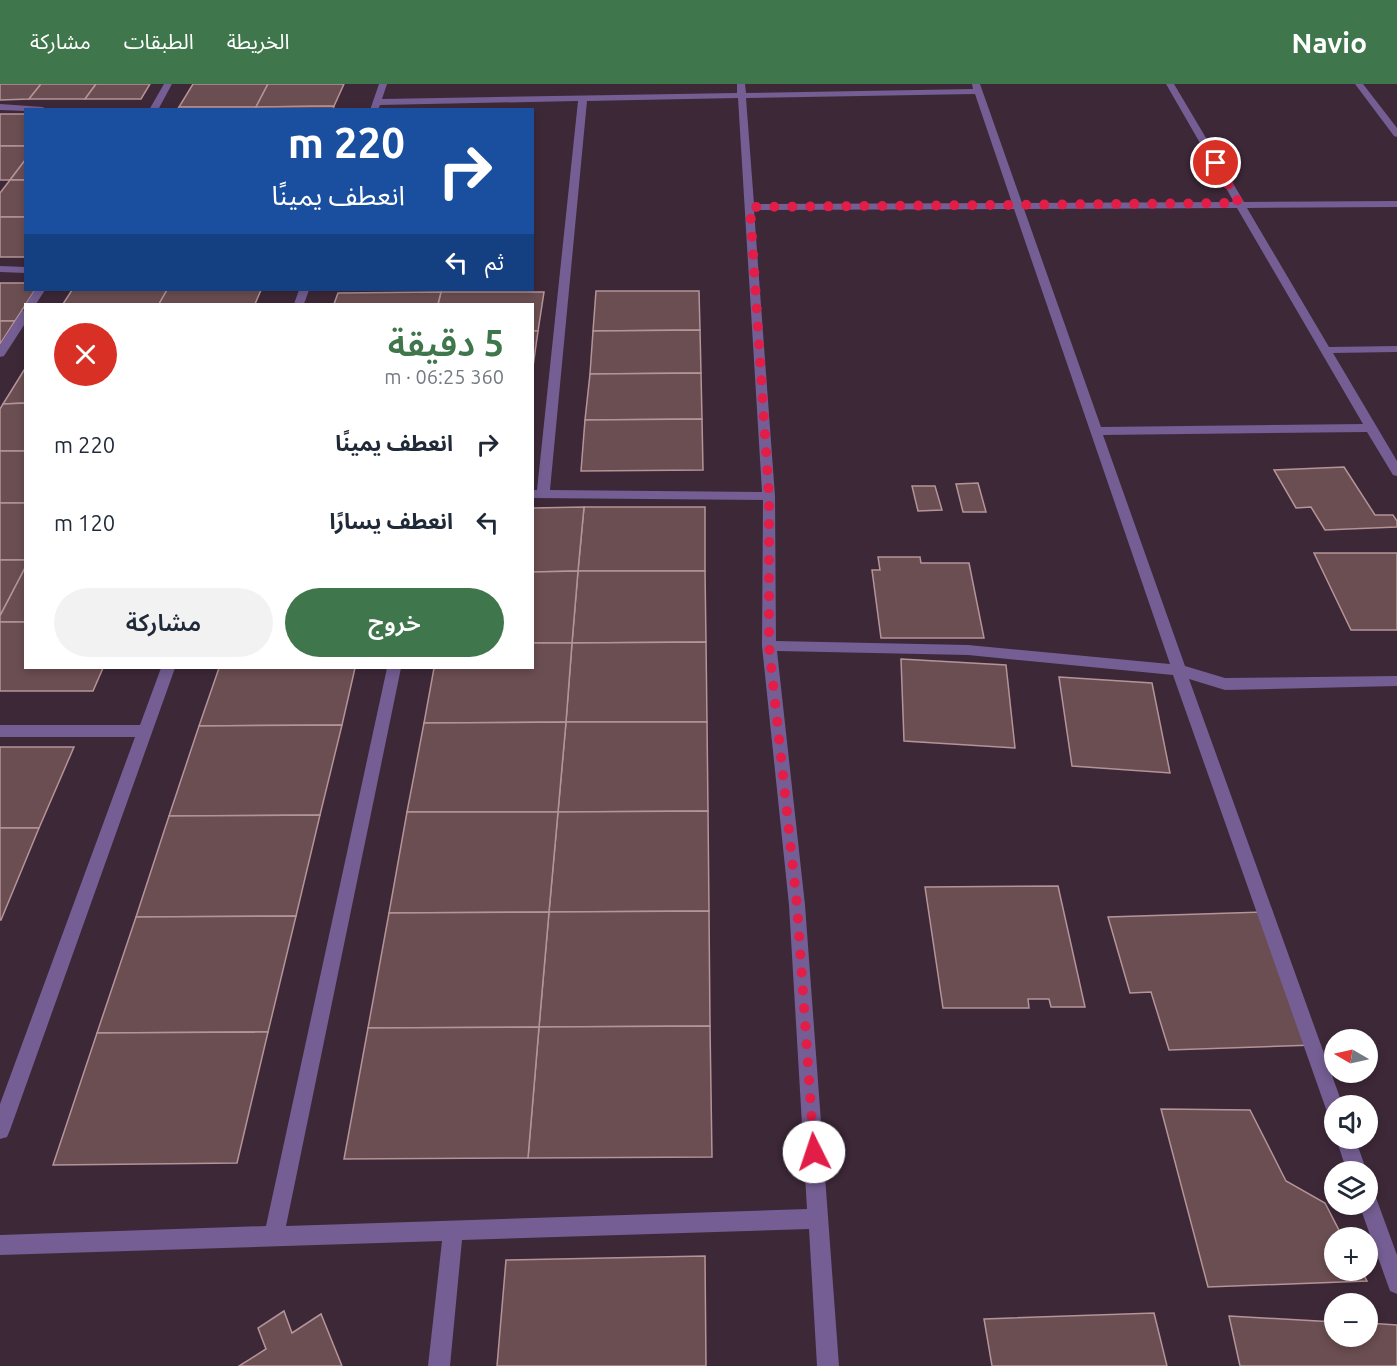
<!DOCTYPE html>
<html lang="ar">
<meta charset="utf-8">
<style>
:root{--surface:#fff;--page:#f2f2f3;--text:#1f2937;--muted:#747a83;--accent:#3f764c}
body{margin:0;font-family:Ubuntu,"Noto Sans Arabic",sans-serif;background:var(--page);color:var(--text);direction:rtl;height:100vh;display:flex;flex-direction:column;font-size:22px;white-space:nowrap}
*{box-sizing:border-box;margin:0}
p{font-size:20px;color:var(--muted)}
.icon{flex:none;width:33px;height:33px;fill:none;stroke:currentColor;stroke-width:2;stroke-linecap:round;stroke-linejoin:round}
.map{position:relative;flex:1;overflow:hidden;direction:ltr}
.details{position:absolute;left:24px;top:219px;width:510px;height:366px;display:flex;flex-direction:column;background:var(--surface);border-radius:0px;box-shadow:0 3px 9px #0003;direction:rtl}
.details>*{flex:none}
.guide{position:absolute;left:24px;top:24px;width:510px;height:183px;border-radius:0px;box-shadow:0 3px 9px #0003;direction:rtl;background:#1a4fa0;color:#fff;overflow:hidden}
.needle{width:39px;rotate:279deg}
.tools{position:absolute;left:1324px;top:945px;display:grid;gap:12px}
.tools a{display:grid;place-items:center;width:54px;height:54px;border-radius:50%;background:var(--surface);box-shadow:0 3px 9px #0003;font-size:30px}
.pin{position:absolute;display:grid;place-items:center;width:51px;height:51px;color:#fff;margin:-26px;border:3px solid #fff;border-radius:50%;box-shadow:0 2px 6px #0007}
.me{position:absolute;width:66px;margin:-33px;rotate:356deg;stroke-linejoin:round;filter:drop-shadow(0 0 4px #0008)}
.turn{display:flex;align-items:center;gap:21px;height:126px;padding:0 30px;font-size:27px}
.turn .icon{width:78px;height:78px;stroke-width:2.5}
.turn b{display:block;font-size:42px;line-height:51px}
.then{display:flex;align-items:center;height:57px;padding:0 30px;background:#0003;gap:12px;font-size:22px}
.round{display:grid;place-items:center;flex:none;width:63px;height:63px;border-radius:32px;background:var(--page)}
.head{display:flex;align-items:center;justify-content:space-between;height:102px;padding:0 30px}
h1{font-size:36px;font-weight:600;line-height:45px;color:var(--accent)}
.button{display:flex;gap:12px;margin-top:auto;padding:12px 30px}
.button a{flex:1;height:69px;border-radius:36px;background:var(--accent);color:#fff;font-size:24px;font-weight:600;line-height:69px;text-align:center}
.button a+a{background:var(--page);color:var(--text)}
ul{padding:0;list-style:none}
li{display:flex;align-items:center;gap:18px;height:78px;padding:0 30px}
li div{flex:1}
li b{display:block;font-size:22px}
li em{font-style:normal}
header{display:flex;align-items:center;gap:36px;box-sizing:border-box;height:84px;padding:0 30px;background:var(--accent);color:#fff}
header strong{font-size:28px}
nav{display:flex;gap:33px;margin-inline-start:auto;font-size:21px}
.map>svg:first-child{display:block}
.building{fill:#6b4e52;stroke:#b59498;stroke-width:1.5}
.lines{fill:none;stroke-linecap:round;stroke-linejoin:round}
.minor{fill:#745e93;fill-rule:evenodd}
.route{stroke:#e11d48;stroke-width:10;stroke-dasharray:0 18}
</style>
<header>
<strong>Navio</strong>
<nav><a>الخريطة</a><a>الطبقات</a><a>مشاركة</a></nav>
</header>
<div class="map">
<svg width="1397" height="1282" viewBox="0 0 1397 1282">
<rect width="100%" height="100%" fill="#3d2838"/>
<g class="building">
<polygon points="0,0 41,0 29,15 0,16"/>
<polygon points="41,0 96,0 85,15 29,15"/>
<polygon points="96,0 150,0 141,15 85,15"/>
<polygon points="193,0 268,0 256,23 179,23"/>
<polygon points="268,0 344,0 334,22 256,23"/>
<polygon points="334,22 333,26 255,26 256,23"/>
<polygon points="179,23 256,23 255,26 177,26"/>
<rect x="0" y="30" width="26" height="32"/>
<polygon points="0,62 26,62 26,75 10,96 0,96"/>
<polygon points="26,75 26,96 10,96"/>
<polygon points="10,96 26,96 26,133 0,133 0,109"/>
<rect x="0" y="133" width="26" height="40"/>
<polygon points="0,199 26,199 26,206 35,206 15,237 0,237"/>
<polygon points="72,206 167,206 159,220 63,220"/>
<polygon points="167,206 261,206 255,220 159,220"/>
<polygon points="596,207 699,207 700,246 593,247"/>
<polygon points="441,208 544,208 538,247 532,247 532,220 438,220"/>
<polygon points="441,208 438,220 334,220 338,209"/>
<polygon points="0,237 15,237 0,260"/>
<polygon points="700,246 701,289 590,290 593,247"/>
<polygon points="532,247 538,247 532,290"/>
<polygon points="26,283 26,319 3,320"/>
<polygon points="701,289 702,335 585,336 590,290"/>
<polygon points="26,319 26,367 0,367 0,325 3,320"/>
<polygon points="702,335 703,386 581,387 585,336"/>
<rect x="0" y="367" width="26" height="52"/>
<polygon points="1344,383 1375,431 1393,431 1397,437 1397,443 1325,446 1311,423 1296,424 1274,386"/>
<polygon points="978,399 986,428 963,428 956,400"/>
<polygon points="912,402 935,402 942,426 918,427"/>
<rect x="0" y="419" width="26" height="57"/>
<polygon points="584,423 705,423 705,487 578,487"/>
<polygon points="584,423 578,487 532,488 532,424"/>
<polygon points="1314,469 1397,469 1397,546 1351,546"/>
<polygon points="878,473 920,473 921,479 969,479 984,554 881,554 872,486 880,486"/>
<polygon points="0,476 26,476 26,482 0,532"/>
<polygon points="26,482 26,538 0,538 0,532"/>
<polygon points="578,487 705,487 706,558 572,559"/>
<polygon points="578,487 572,559 532,559 532,488"/>
<polygon points="0,538 26,538 26,584 103,584 93,607 0,607"/>
<polygon points="706,558 707,638 566,638 572,559"/>
<polygon points="532,559 572,559 566,638 424,639 434,584 532,584"/>
<polygon points="901,575 1006,581 1015,664 904,657"/>
<polygon points="219,584 355,584 342,641 199,642"/>
<polygon points="1059,593 1152,599 1170,689 1072,682"/>
<polygon points="566,638 707,638 708,727 558,728"/>
<polygon points="566,638 558,728 407,728 424,639"/>
<polygon points="342,641 320,731 169,732 199,642"/>
<polygon points="0,663 74,663 39,744 0,744"/>
<polygon points="708,727 709,827 549,828 558,728"/>
<polygon points="407,728 558,728 549,828 389,829"/>
<polygon points="320,731 296,832 136,833 169,732"/>
<polygon points="0,744 39,744 1,836 0,836"/>
<polygon points="1058,802 1085,923 1051,923 1049,915 1028,915 1029,924 943,924 925,803"/>
<polygon points="709,827 710,942 539,943 549,828"/>
<polygon points="549,828 539,943 368,944 389,829"/>
<polygon points="1263,828 1314,961 1169,966 1151,908 1130,909 1108,833"/>
<polygon points="296,832 268,948 97,949 136,833"/>
<polygon points="710,942 712,1073 528,1074 539,943"/>
<polygon points="539,943 528,1074 344,1075 368,944"/>
<polygon points="268,948 237,1079 53,1081 97,949"/>
<polygon points="1161,1025 1250,1026 1286,1097 1325,1119 1343,1154 1335,1154 1335,1186 1361,1186 1367,1197 1208,1203"/>
<polygon points="705,1172 706,1282 497,1282 506,1176"/>
<polygon points="284,1227 292,1249 321,1230 342,1282 239,1282 266,1265 258,1244"/>
<polygon points="1154,1229 1167,1282 992,1282 984,1235"/>
<polygon points="1229,1232 1335,1238 1335,1252 1368,1252 1368,1239 1397,1241 1397,1282 1240,1282"/>
</g>
<g class="lines">
<g class="minor">
<polygon points="164,0 172,0 158,26 149,26"/>
<path d="M379,0h8l-5,15 355,-6v-9h8l1,9 227,-4 -1,-5h8l42,119 212,-1 -68,-118h8l70,118 153,-1v6l-150,1 82,139 68,-1v6l-64,1 64,108v15l-4,-1 -26,-43 -264,3 82,231 40,12 172,-2v10l-172,4 -36,-11 154,427h-8v12l-7,-2 -2,-7 -153,-434 -205,-20 -191,-4 28,254 34,461h-22l-8,-137 -347,11 -12,126h-22l14,-125 -442,14v-20l266,-9 121,-558h14l-115,558 521,-17 -18,-304 -27,-259 1,-146 -231,-2v-8h5l41,-389 -198,4 -2,5h-8zM975,10l37,109 -258,1 -8,-106zM738,14l24,394 -212,-2 37,-389zM1237,124l126,216 -262,3 -77,-218zM1014,125l156,455 -202,-19 -192,-4 -1,-145 -21,-286z"/>
<polygon points="1355,0 1363,0 1397,44 1397,53 1394,52"/>
<polygon points="0,20 43,23 47,26 26,26 26,27 0,26"/>
<polygon points="0,182 26,183 26,189 0,188"/>
<polygon points="35,206 45,206 36,220 26,220"/>
<polygon points="299,206 309,206 304,220 294,220"/>
<polygon points="26,226 26,238 4,272 0,273 0,261 22,227"/>
<polygon points="161,584 175,584 10,1046 7,1053 0,1055 0,1020 135,653 0,653 0,641 140,641"/>
<polygon points="1336,1054 1355,1054 1367,1088 1347,1088"/>
<polygon points="1368,1108 1375,1111 1397,1171 1397,1210 1390,1207 1359,1120 1368,1120"/>
</g>
</g>
<g class="lines">
<polyline class="route" points="814,1068 797,821 769,562 769,412 750,123 1239,119 1216,79"/>
</g>
</svg>
<div class="tools">
<a><svg class="needle" viewBox="-14 -14 28 28"><path d="M0-13l5 13h-10z" fill="#e53935"/><path d="M0 13l5-13h-10z" fill="#747a83"/></svg></a>
<a><svg class="icon" aria-label="sound" viewBox="0 0 24 24"><path d="M4 9h4l5-4v14l-5-4H4zM17 9q2 3 0 6"/></svg></a>
<a><svg class="icon" aria-label="layers" viewBox="0 0 24 24"><path d="M12 4l9 5-9 5-9-5zM3 14l9 5 9-5"/></svg></a>
<a>+</a>
<a>−</a>
</div>
<div class="pin" style="left:1216px;top:79px;background:#d93025"><svg class="icon" aria-label="arrive" viewBox="0 0 24 24"><path d="M6 21V4h12l-3 4 3 4H6"/></svg></div>
<svg class="me" style="left:814px;top:1068px" viewBox="-20 -20 40 40"><circle r="19" fill="#fff"/><path d="M0-13L10 11 0 6-10 11z" fill="#e11d48"/></svg>
<div class="guide">
<div class="turn"><svg class="icon" aria-label="right" viewBox="0 0 24 24"><path d="M7 20v-9h11M14 6l5 5-5 5"/></svg><div><b>220 m</b>انعطف يمينًا</div></div>
<div class="then">ثم<svg class="icon" aria-label="left" viewBox="0 0 24 24"><path d="M17 20v-9H6M10 6l-5 5 5 5"/></svg></div>
</div>
<section class="details">
<div class="head"><div><h1>5 دقيقة</h1><p>360 m · 06:25</p></div><a class="round" style="background:#d93025;color:#fff"><svg class="icon" aria-label="close" viewBox="0 0 24 24"><path d="M6 6l12 12M18 6L6 18"/></svg></a></div>
<ul>
<li><svg class="icon" aria-label="right" viewBox="0 0 24 24"><path d="M7 20v-9h11M14 6l5 5-5 5"/></svg><div><b>انعطف يمينًا</b></div><em>220 m</em></li>
<li><svg class="icon" aria-label="left" viewBox="0 0 24 24"><path d="M17 20v-9H6M10 6l-5 5 5 5"/></svg><div><b>انعطف يسارًا</b></div><em>120 m</em></li>
</ul>
<div class="button"><a>خروج</a><a>مشاركة</a></div>
</section>
</div>
